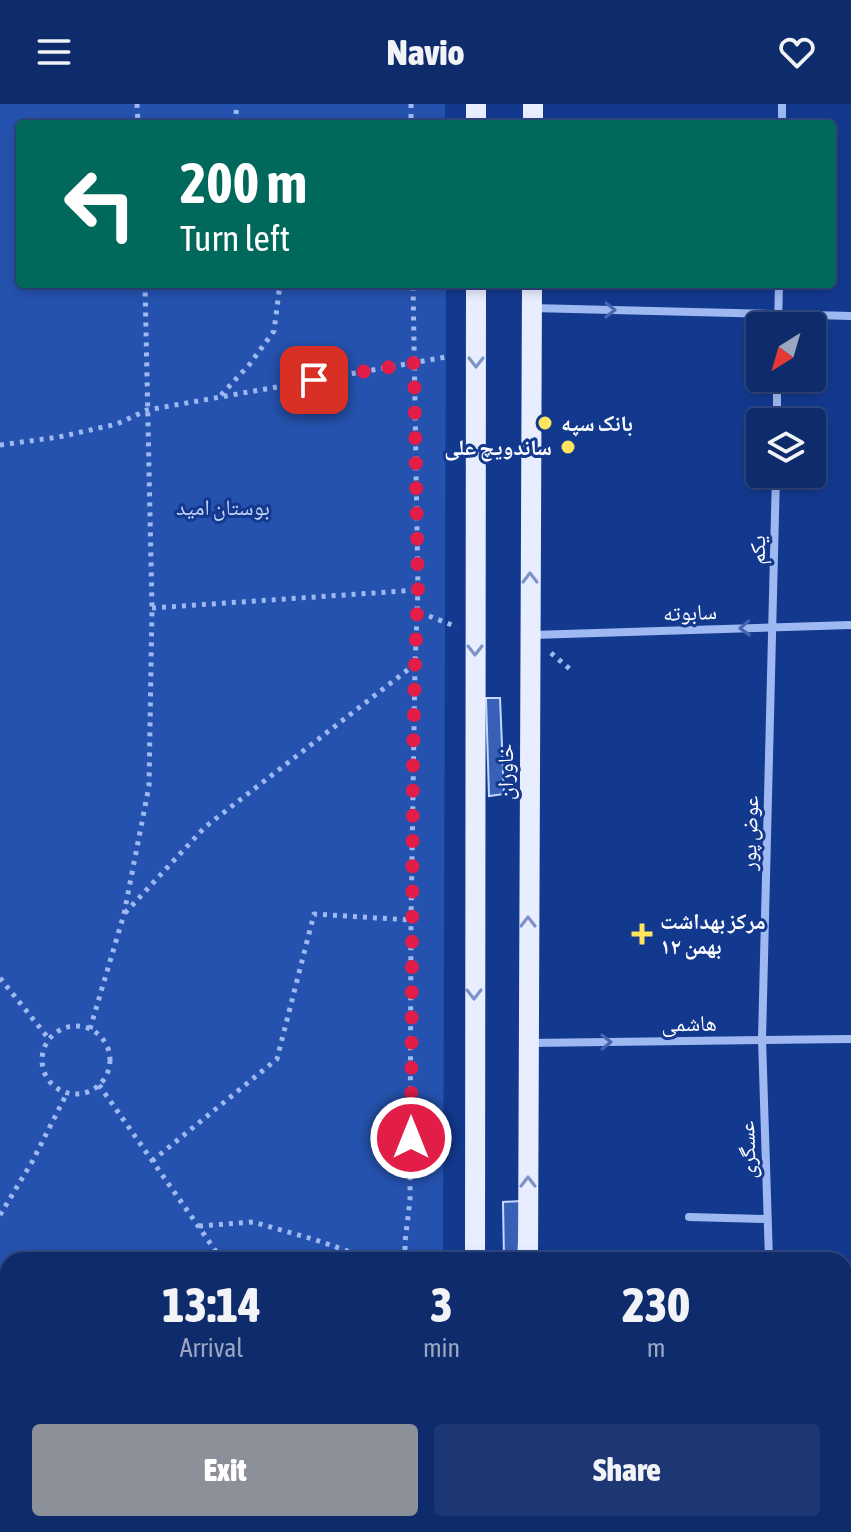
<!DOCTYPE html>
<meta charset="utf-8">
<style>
:root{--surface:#0e2b6b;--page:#1c3773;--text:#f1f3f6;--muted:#9ba7c1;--line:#2e477e;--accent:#8c9099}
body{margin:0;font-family:"Asap Condensed","Noto Naskh Arabic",sans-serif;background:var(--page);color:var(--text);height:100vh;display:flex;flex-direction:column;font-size:30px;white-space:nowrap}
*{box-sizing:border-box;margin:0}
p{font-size:26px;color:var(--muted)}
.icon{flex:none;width:44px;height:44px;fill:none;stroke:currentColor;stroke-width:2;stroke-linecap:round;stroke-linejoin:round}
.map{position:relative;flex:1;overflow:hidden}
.panel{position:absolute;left:0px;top:1148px;width:852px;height:280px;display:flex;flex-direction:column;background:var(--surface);border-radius:24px 24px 0 0;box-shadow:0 4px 12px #0003,0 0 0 2px var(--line)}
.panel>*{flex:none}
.guide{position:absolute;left:16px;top:16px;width:820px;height:168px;border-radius:8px;box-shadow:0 4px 12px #0003,0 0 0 2px var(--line);background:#00695c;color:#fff;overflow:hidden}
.needle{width:52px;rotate:217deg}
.controls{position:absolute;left:746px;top:208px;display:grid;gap:16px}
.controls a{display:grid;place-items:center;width:80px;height:80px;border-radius:8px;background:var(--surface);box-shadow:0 4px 12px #0003,0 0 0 2px var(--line);font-size:40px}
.pin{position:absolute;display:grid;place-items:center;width:68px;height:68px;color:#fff;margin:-34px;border-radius:16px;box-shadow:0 4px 12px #0006}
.me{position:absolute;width:88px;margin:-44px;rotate:0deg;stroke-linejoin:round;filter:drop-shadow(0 0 6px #0008)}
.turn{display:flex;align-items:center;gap:28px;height:168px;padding:0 32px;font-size:36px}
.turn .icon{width:104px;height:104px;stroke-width:2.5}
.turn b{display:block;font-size:56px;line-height:68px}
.eta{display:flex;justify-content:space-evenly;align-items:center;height:136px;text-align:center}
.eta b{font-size:48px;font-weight:800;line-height:56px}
.primary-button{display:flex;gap:16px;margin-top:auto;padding:16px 32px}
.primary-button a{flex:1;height:92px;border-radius:8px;background:var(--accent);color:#fff;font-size:32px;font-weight:800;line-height:92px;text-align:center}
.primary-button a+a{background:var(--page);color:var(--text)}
header{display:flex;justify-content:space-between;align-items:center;height:104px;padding:0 32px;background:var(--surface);font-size:36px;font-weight:800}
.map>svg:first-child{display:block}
.green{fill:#2552ae}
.building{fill:#3760b6;stroke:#c5d7fc;stroke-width:2}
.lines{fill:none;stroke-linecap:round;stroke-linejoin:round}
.path{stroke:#9eb9f1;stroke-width:5;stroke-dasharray:4 6;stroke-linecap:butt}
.street{stroke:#9eb9f1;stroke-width:8}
.primary{stroke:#e8eeff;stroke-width:20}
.oneway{stroke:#4466b1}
.oneway2{stroke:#7e94c7}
.route{stroke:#e11d48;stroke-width:14;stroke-dasharray:0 25.2}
.poi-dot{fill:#ffe55e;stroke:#13398f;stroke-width:3}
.labels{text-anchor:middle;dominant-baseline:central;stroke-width:6;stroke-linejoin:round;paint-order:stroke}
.poi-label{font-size:22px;font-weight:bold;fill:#fff;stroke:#13398f;text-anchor:start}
.park-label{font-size:22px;fill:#c5d7fc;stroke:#13398f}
.street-label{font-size:22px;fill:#fff;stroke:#13398f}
</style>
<header><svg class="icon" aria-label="menu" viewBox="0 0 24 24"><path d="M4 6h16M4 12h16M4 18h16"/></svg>Navio<svg class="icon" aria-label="heart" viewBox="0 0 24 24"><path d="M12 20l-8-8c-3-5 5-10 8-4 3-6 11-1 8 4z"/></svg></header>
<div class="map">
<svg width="851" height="1428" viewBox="0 0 851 1428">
<rect width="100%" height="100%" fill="#13398f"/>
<polygon class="green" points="0,0 445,0 445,20 20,20 20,180 446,180 443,1156 8,1156 8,1420 449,1420 449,1428 0,1428"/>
<g class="building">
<polygon points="486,594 500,594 504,690 489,692"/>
<polygon points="521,1097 518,1156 504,1156 503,1098"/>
</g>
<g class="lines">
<g class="path">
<polyline points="137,0 138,20"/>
<polyline points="411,0 411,20"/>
<polyline points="235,20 237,0"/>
<polyline points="221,291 249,261 274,227 280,180"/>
<polyline points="0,341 59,333 117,320 147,306 446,253"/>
<polyline points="152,504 418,486"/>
<polyline points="429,512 457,523"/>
<polyline points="551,549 571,566"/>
<polyline points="125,809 205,723 414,561"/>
<polyline points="0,874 49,935"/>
<circle cx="76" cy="956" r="34"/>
<polyline points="90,925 124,810 149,682 152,504 145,180"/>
<polyline points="99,981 222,1156"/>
<polyline points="152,1057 277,955 314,810 411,816"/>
<polyline points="0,1111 32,1058 67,989"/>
<polyline points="199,1122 253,1118 316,1136 373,1156"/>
<polyline points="405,1156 405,1138 410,1096 411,816 415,561 418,486 413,180"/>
</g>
<g class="street">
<polyline points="782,20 782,0"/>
<polyline points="532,204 851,212"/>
<polyline points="778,222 779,180"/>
<polyline points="777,318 777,274"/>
<polyline points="532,531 851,521"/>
<polyline points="528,939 851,935"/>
<polyline points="689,1113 767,1115"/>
<polyline points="769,1156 762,935 776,370"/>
<polyline points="844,1198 851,1198"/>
<polyline points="764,1428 764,1420"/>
</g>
<g class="primary">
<polyline points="476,20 476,0"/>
<polyline points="533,20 533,0"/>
<polyline points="475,1156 476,180"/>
<polyline points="528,1156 532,180"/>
<polyline points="475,1420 475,1428"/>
<polyline points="528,1420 528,1428"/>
</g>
</g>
<defs><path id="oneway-chevron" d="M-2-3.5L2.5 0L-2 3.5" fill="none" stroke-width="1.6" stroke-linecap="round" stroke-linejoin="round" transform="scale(2)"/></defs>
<g class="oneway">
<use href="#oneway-chevron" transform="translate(610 206) rotate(1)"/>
<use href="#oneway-chevron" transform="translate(745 524) rotate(178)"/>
<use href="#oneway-chevron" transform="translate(606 938) rotate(-1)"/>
</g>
<g class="oneway2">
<use href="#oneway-chevron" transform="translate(476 258) rotate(90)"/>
<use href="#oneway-chevron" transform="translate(530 474) rotate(-90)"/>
<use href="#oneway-chevron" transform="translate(475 546) rotate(90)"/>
<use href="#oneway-chevron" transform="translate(528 818) rotate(-90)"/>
<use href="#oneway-chevron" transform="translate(474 890) rotate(90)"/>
<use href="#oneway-chevron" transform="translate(528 1078) rotate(-90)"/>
</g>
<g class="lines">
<polyline class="route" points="314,276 414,259 418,486 415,561 413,657 411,1034"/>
</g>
<g class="poi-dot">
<circle cx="545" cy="319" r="8"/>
<circle cx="568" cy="343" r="8"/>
<path d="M638 818h8v8h8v8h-8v8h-8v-8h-8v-8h8z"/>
</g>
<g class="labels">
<g class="poi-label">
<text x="561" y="319">بانک سپه</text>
<text x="552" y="343" text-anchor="end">ساندویچ علی</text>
<text x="660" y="817">مرکز بهداشت<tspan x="660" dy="25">۱۲ بهمن</tspan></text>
</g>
<g class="park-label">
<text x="223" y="403">بوستان امید</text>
</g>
<g class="street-label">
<text transform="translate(757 446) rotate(-89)">یکم</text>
<text transform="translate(690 508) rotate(-2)">سابوته</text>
<text transform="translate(505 668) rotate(-90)">خاوران</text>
<text transform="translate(749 729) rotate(-88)">عوض پور</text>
<text transform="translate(689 919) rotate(-1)">هاشمی</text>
<text transform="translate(747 1046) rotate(-92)">عسگری</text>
</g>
</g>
</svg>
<div class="controls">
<a><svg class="needle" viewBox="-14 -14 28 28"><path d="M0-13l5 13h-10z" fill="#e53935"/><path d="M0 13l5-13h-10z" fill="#9ba7c1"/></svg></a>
<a><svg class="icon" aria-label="layers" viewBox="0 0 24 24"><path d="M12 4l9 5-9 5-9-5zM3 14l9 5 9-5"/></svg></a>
</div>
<div class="pin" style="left:314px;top:276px;background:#d93025"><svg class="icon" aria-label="arrive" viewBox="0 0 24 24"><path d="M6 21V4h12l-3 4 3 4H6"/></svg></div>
<svg class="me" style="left:411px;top:1034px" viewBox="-20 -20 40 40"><circle r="17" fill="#e11d48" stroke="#fff" stroke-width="3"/><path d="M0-11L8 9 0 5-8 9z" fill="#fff"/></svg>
<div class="guide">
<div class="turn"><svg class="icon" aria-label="left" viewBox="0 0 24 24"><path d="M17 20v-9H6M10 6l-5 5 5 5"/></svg><div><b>200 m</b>Turn left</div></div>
</div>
<section class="panel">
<div class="eta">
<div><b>13:14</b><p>Arrival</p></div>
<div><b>3</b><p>min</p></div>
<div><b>230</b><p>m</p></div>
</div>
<div class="primary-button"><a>Exit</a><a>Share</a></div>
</section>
</div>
